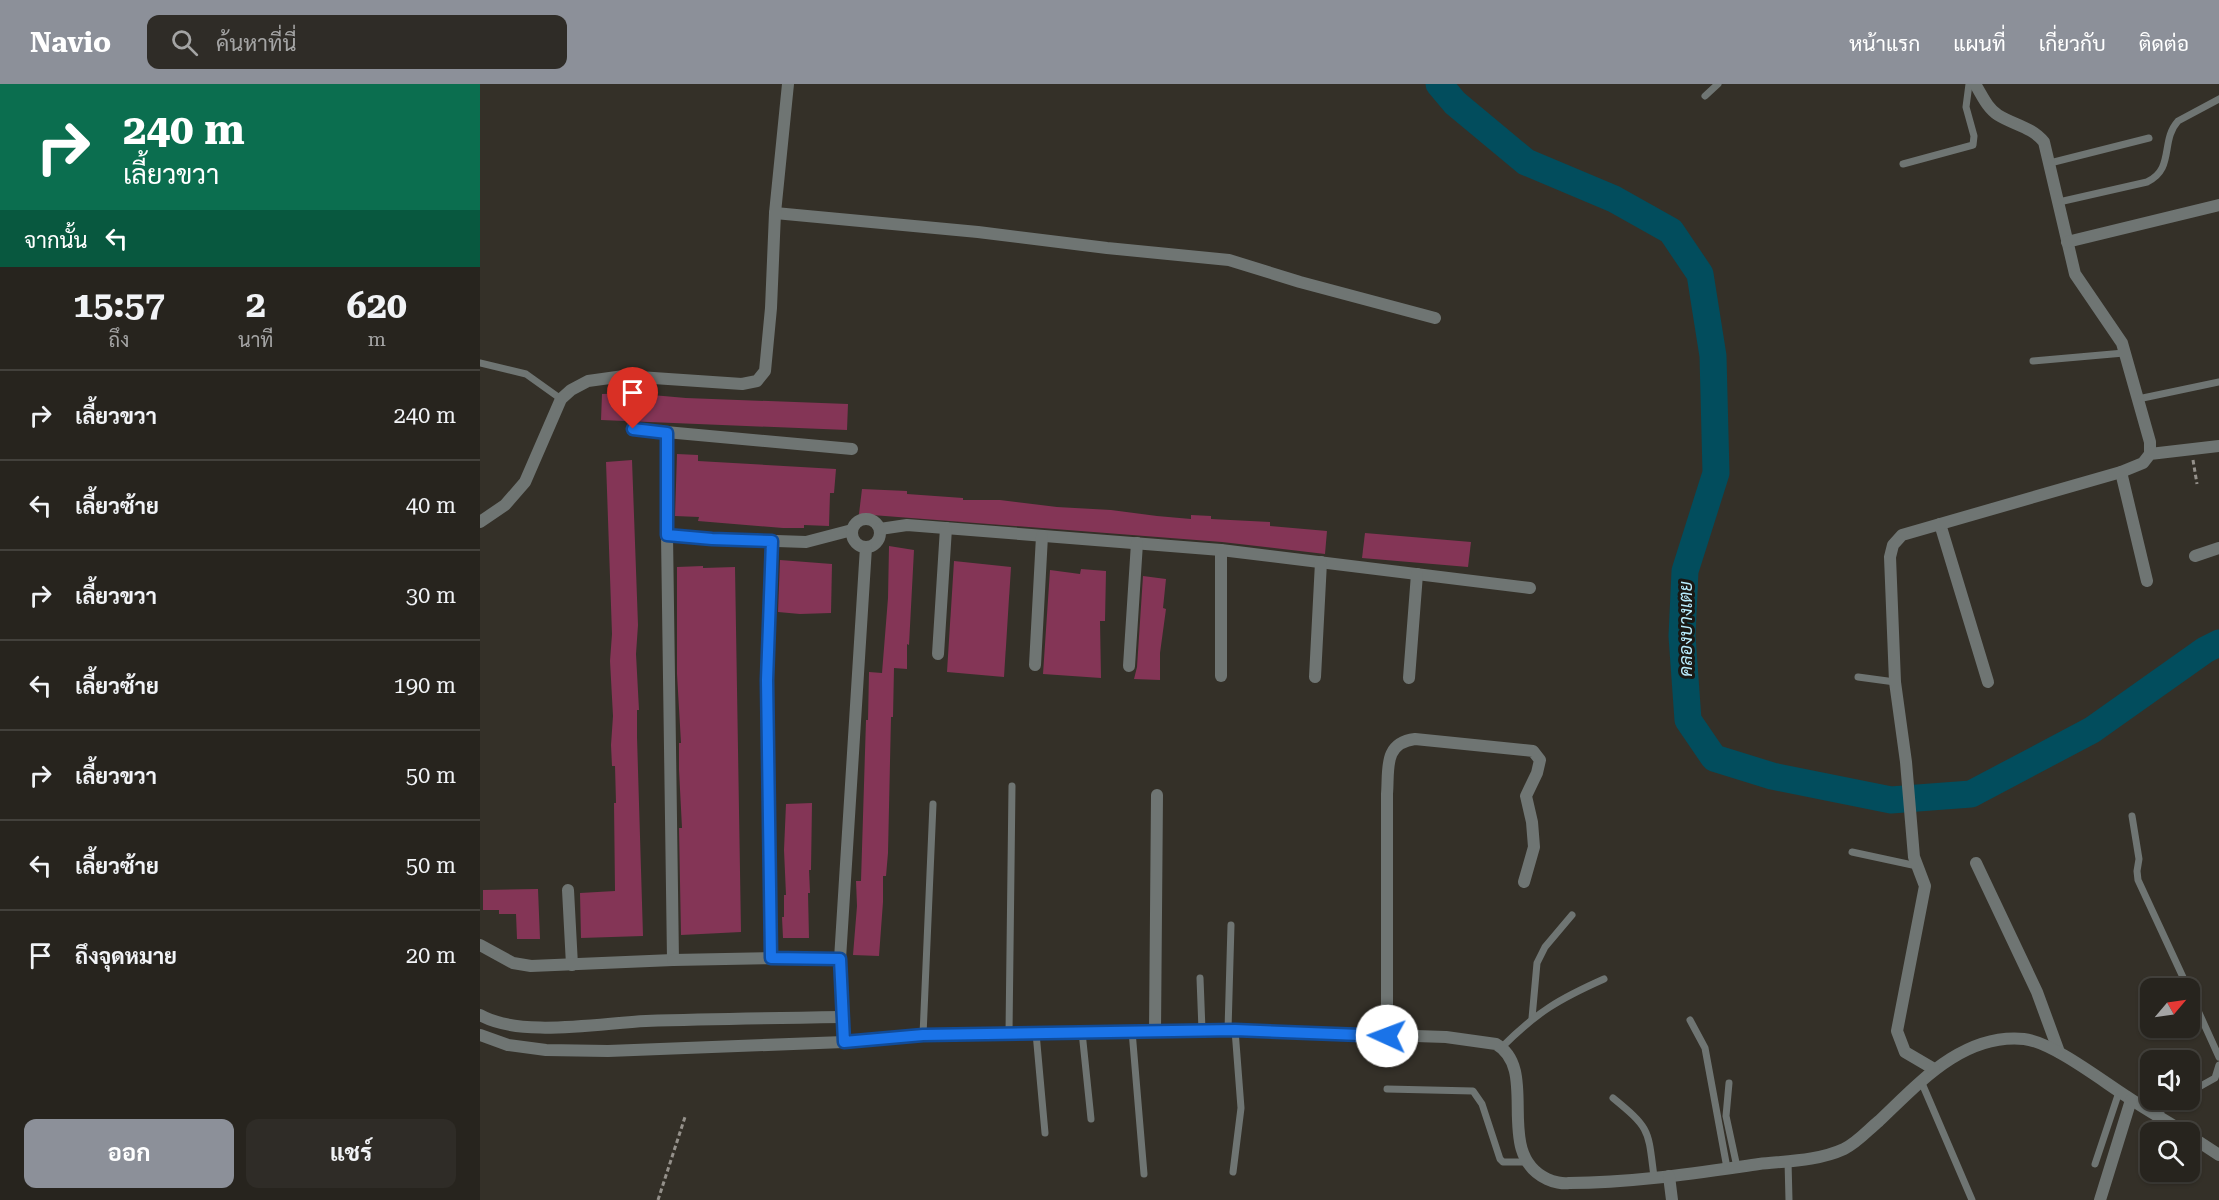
<!DOCTYPE html>
<html lang="th">
<meta charset="utf-8">
<style>
:root{--surface:#27241e;--page:#2f2c27;--text:#f1f3f6;--muted:#a4a4a4;--line:#43413c;--accent:#8c9099}
body{margin:0;font-family:"Roboto Serif",Sarabun,serif;background:var(--page);color:var(--text);height:100vh;display:flex;flex-direction:column;font-size:22px;white-space:nowrap}
*{box-sizing:border-box;margin:0}
p{font-size:20px;color:var(--muted)}
.icon{flex:none;width:33px;height:33px;fill:none;stroke:currentColor;stroke-width:2;stroke-linecap:round;stroke-linejoin:round}
.map{position:relative;flex:1;overflow:hidden}
.panel{display:flex;flex-direction:column;background:var(--surface);width:480px}
.panel>*{flex:none}
.top-card{background:#0b6e4f;color:#fff;overflow:hidden}
.needle{width:39px;rotate:61deg}
.tools{position:absolute;left:1660px;top:894px;display:grid;gap:12px}
.tools a{display:grid;place-items:center;width:60px;height:60px;border-radius:12px;background:var(--surface);box-shadow:0 2px 4px #0004,0 0 0 2px var(--line);font-size:30px}
.pin{position:absolute;display:grid;place-items:center;width:51px;height:51px;color:#fff;margin:-62px -26px;border-radius:50% 50% 50% 0;rotate:-45deg;box-shadow:0 0 6px #0007}
.pin .icon{rotate:45deg}
.me{position:absolute;width:66px;margin:-33px;rotate:272deg;stroke-linejoin:round;filter:drop-shadow(0 0 4px #0008)}
.turn{display:flex;align-items:center;gap:21px;height:126px;padding:0 24px;font-size:27px}
.turn .icon{width:78px;height:78px;stroke-width:2.5}
.turn b{display:block;font-size:42px;line-height:51px}
.then{display:flex;align-items:center;height:57px;padding:0 24px;background:#0003;gap:12px;font-size:22px}
.eta{display:flex;justify-content:space-evenly;align-items:center;height:102px;text-align:center}
.eta b{font-size:36px;font-weight:700;line-height:42px}
.action{display:flex;gap:12px;margin-top:auto;padding:12px 24px}
.action a{flex:1;height:69px;border-radius:12px;background:var(--accent);color:#fff;font-size:24px;font-weight:700;line-height:69px;text-align:center}
.action a+a{background:var(--page);color:var(--text)}
ul{padding:0;list-style:none}
li{display:flex;align-items:center;gap:18px;height:90px;padding:0 24px;border-top:2px solid var(--line)}
li div{flex:1}
li b{display:block;font-size:22px}
li em{font-style:normal}
header{display:flex;align-items:center;gap:36px;box-sizing:border-box;height:84px;padding:0 30px;background:var(--accent);color:#fff}
header strong{font-size:28px}
nav{display:flex;gap:33px;margin-inline-start:auto;font-size:21px}
.search{width:420px;height:54px;background:var(--page);display:flex;align-items:center;gap:15px;box-sizing:border-box;padding:0 21px;border-radius:12px;color:var(--muted);font-size:22px}
main{display:flex;flex:1;min-height:0}
.map>svg:first-child{display:block}
.lines{fill:none;stroke-linecap:round;stroke-linejoin:round}
.river{stroke:#024d5d;stroke-width:27}
.building{fill:#843556}
.path{stroke:#95918b;stroke-width:3;stroke-dasharray:4.5 3;stroke-linecap:butt}
.service{stroke:#6f7573;stroke-width:7}
.minor{stroke:#6f7573;stroke-width:12}
.route-casing{stroke:#114b97;stroke-width:15}
.route{stroke:#1a73e8;stroke-width:10}
.labels{text-anchor:middle;dominant-baseline:central;stroke-width:6;stroke-linejoin:round;paint-order:stroke}
.water-label{font-size:18px;font-style:italic;fill:#baeeff;stroke:#1a1814}
</style>
<header>
<strong>Navio</strong>
<div class="search"><svg class="icon" aria-label="search" viewBox="0 0 24 24"><circle cx="10" cy="10" r="6"/><path d="M15 15l6 6"/></svg>ค้นหาที่นี่</div>
<nav><a>หน้าแรก</a><a>แผนที่</a><a>เกี่ยวกับ</a><a>ติดต่อ</a></nav>
</header>
<main>
<section class="panel">
<div class="top-card">
<div class="turn"><svg class="icon" aria-label="right" viewBox="0 0 24 24"><path d="M7 20v-9h11M14 6l5 5-5 5"/></svg><div><b>240 m</b>เลี้ยวขวา</div></div>
<div class="then">จากนั้น<svg class="icon" aria-label="left" viewBox="0 0 24 24"><path d="M17 20v-9H6M10 6l-5 5 5 5"/></svg></div>
</div>
<div class="eta">
<div><b>15:57</b><p>ถึง</p></div>
<div><b>2</b><p>นาที</p></div>
<div><b>620</b><p>m</p></div>
</div>
<ul>
<li><svg class="icon" aria-label="right" viewBox="0 0 24 24"><path d="M7 20v-9h11M14 6l5 5-5 5"/></svg><div><b>เลี้ยวขวา</b></div><em>240 m</em></li>
<li><svg class="icon" aria-label="left" viewBox="0 0 24 24"><path d="M17 20v-9H6M10 6l-5 5 5 5"/></svg><div><b>เลี้ยวซ้าย</b></div><em>40 m</em></li>
<li><svg class="icon" aria-label="right" viewBox="0 0 24 24"><path d="M7 20v-9h11M14 6l5 5-5 5"/></svg><div><b>เลี้ยวขวา</b></div><em>30 m</em></li>
<li><svg class="icon" aria-label="left" viewBox="0 0 24 24"><path d="M17 20v-9H6M10 6l-5 5 5 5"/></svg><div><b>เลี้ยวซ้าย</b></div><em>190 m</em></li>
<li><svg class="icon" aria-label="right" viewBox="0 0 24 24"><path d="M7 20v-9h11M14 6l5 5-5 5"/></svg><div><b>เลี้ยวขวา</b></div><em>50 m</em></li>
<li><svg class="icon" aria-label="left" viewBox="0 0 24 24"><path d="M17 20v-9H6M10 6l-5 5 5 5"/></svg><div><b>เลี้ยวซ้าย</b></div><em>50 m</em></li>
<li><svg class="icon" aria-label="arrive" viewBox="0 0 24 24"><path d="M6 21V4h12l-3 4 3 4H6"/></svg><div><b>ถึงจุดหมาย</b></div><em>20 m</em></li>
</ul>
<div class="action"><a>ออก</a><a>แชร์</a></div>
</section>
<div class="map">
<svg width="1739" height="1116" viewBox="0 0 1739 1116">
<rect width="100%" height="100%" fill="#343028"/>
<g class="lines">
<polyline class="river" points="959,0 975,19 1046,78 1134,115 1191,147 1220,190 1233,272 1236,389 1205,487 1202,552 1208,636 1234,674 1292,692 1411,716 1491,710 1612,646 1725,566 1739,559"/>
</g>
<g class="building">
<polygon points="149,309 206,314 368,320 367,346 121,336 122,310"/>
<polygon points="197,370 218,371 218,377 356,385 354,409 350,409 349,442 324,441 324,444 303,444 218,437 219,433 195,432"/>
<polygon points="152,376 158,541 156,570 159,626 157,626 157,653 163,852 101,854 100,809 135,807 134,719 136,719 135,682 132,682 131,661 133,632 130,577 132,550 126,378"/>
<polygon points="382,405 427,407 427,410 483,414 483,416 520,416 577,423 631,426 677,432 711,435 711,431 731,432 731,435 790,438 790,442 847,447 845,470 742,458 379,430"/>
<polygon points="885,449 991,458 988,483 882,474"/>
<polygon points="409,462 434,466 429,561 427,560 427,585 414,584 413,633 411,633 408,769 406,792 403,792 403,818 399,872 373,871 377,822 376,797 381,797 386,636 388,636 389,588 402,589 408,514"/>
<polygon points="300,476 352,480 351,529 320,530 298,528"/>
<polygon points="474,477 531,483 524,593 467,588"/>
<polygon points="223,482 223,484 255,483 261,848 201,851 199,744 202,744 199,686 199,659 201,659 197,590 197,483"/>
<polygon points="601,485 626,487 625,537 620,537 621,594 563,590 570,486 600,490"/>
<polygon points="663,492 686,495 683,524 686,525 680,569 680,596 654,595 657,583"/>
<polygon points="332,719 331,786 329,786 330,809 328,809 329,854 303,854 302,833 304,833 304,811 306,811 304,766 306,720"/>
<polygon points="58,805 60,855 37,855 36,830 19,830 19,826 3,826 3,806"/>
</g>
<g class="lines">
<g class="path">
<polyline points="1713,376 1717,400"/>
<polyline points="178,1116 205,1033"/>
</g>
<g class="service">
<polyline points="1225,12 1238,0"/>
<polyline points="1570,79 1669,54"/>
<polyline points="1423,80 1493,61 1494,52 1486,23 1489,0"/>
<path d="M1579,118l88,-20c28,-13 13,-41 31,-61l41,-22"/>
<polyline points="1553,277 1644,269"/>
<polyline points="0,279 46,290 81,315"/>
<polyline points="1658,315 1739,298"/>
<polyline points="1378,593 1415,598"/>
<polyline points="1652,732 1659,775 1657,787 1658,796 1708,904"/>
<polyline points="1372,768 1437,782"/>
<polyline points="720,894 722,946"/>
<polyline points="1710,909 1739,973"/>
<polyline points="1052,934 1057,879 1065,863 1092,831"/>
<polyline points="1210,936 1225,964 1247,1084"/>
<polyline points="748,946 751,841"/>
<polyline points="652,947 664,1090"/>
<polyline points="602,948 611,1035"/>
<polyline points="529,949 532,702"/>
<polyline points="556,949 565,1049"/>
<polyline points="443,951 453,720"/>
<path d="M1022,963c35,-35 57,-48 102,-68"/>
<polyline points="1441,997 1492,1116"/>
<polyline points="1249,999 1246,1032 1257,1083"/>
<polyline points="907,1005 993,1007 1002,1020 1020,1075 1023,1078 1046,1078"/>
<polyline points="1710,1008 1735,994 1739,981"/>
<path d="M1133,1014c38,31 35,32 41,79"/>
<polyline points="1675,1030 1698,1016"/>
<polyline points="1308,1077 1309,1116"/>
<polyline points="1615,1080 1639,1008"/>
<polyline points="753,1088 761,1024 755,946"/>
</g>
<g class="minor">
<path d="M1495,0c7,11 12,24 23,31 16,10 34,12 46,27l31,132 47,69 28,99v12"/>
<polyline points="295,129 498,148 627,164 749,176 820,198 955,234"/>
<polyline points="1587,158 1739,121"/>
<polyline points="153,345 372,365"/>
<polyline points="187,349 187,451 232,455 326,458 372,446"/>
<polyline points="1641,388 1667,497"/>
<circle cx="386" cy="449" r="14"/>
<polyline points="0,438 25,421 45,398 81,315 91,306 108,297 144,292 262,300 277,297 285,287 291,224 295,129 308,0"/>
<polyline points="1460,440 1508,598"/>
<polyline points="400,445 427,441 741,466 1050,504"/>
<polyline points="741,466 741,592"/>
<polyline points="1715,472 1739,464"/>
<polyline points="458,570 466,444"/>
<polyline points="555,581 562,452"/>
<polyline points="649,582 657,459"/>
<polyline points="835,593 841,478"/>
<polyline points="929,594 937,490"/>
<polyline points="1496,779 1557,908 1579,968"/>
<polyline points="88,806 92,881"/>
<polyline points="0,861 33,879 51,882 193,876 187,451"/>
<polyline points="291,874 287,596 292,457"/>
<polyline points="193,876 291,874 360,875"/>
<path d="M0,931c40,23 120,8 166,6 66,-2 131,-3 197,-4"/>
<polyline points="675,947 677,711"/>
<path d="M0,951l28,10 38,5 62,1 236,-9 79,-7 312,-5 211,7 50,7c45,26 -4,109 51,135 6,3 16,5 22,4 64,0 127,-10 190,-19 27,-3 59,-3 85,-15 13,-6 24,-19 35,-28 40,-38 84,-88 145,-82 28,3 77,41 102,57 19,13 39,24 58,36"/>
<path d="M907,952v-242c2,-25 -4,-51 28,-55l118,12 7,9 -3,13 -11,23 6,26 2,25 -10,35"/>
<polyline points="364,958 360,875 386,463"/>
<polyline points="1454,985 1425,968 1417,947 1445,802 1434,773 1426,678 1415,598 1410,473 1413,461 1422,451 1641,388 1663,379 1670,370 1739,362"/>
<polyline points="1710,1052 1739,1071"/>
<polyline points="1189,1092 1192,1116"/>
<polyline points="1620,1116 1651,1016"/>
</g>
</g>
<g class="lines">
<defs>
<polyline id="route" points="153,345 187,349 187,451 232,455 292,457 287,596 291,874 360,875 364,958 443,951 755,946 907,952"/>
</defs>
<use href="#route" class="route-casing"/>
<use href="#route" class="route"/>
</g>
<g class="labels">
<g class="water-label">
<text transform="translate(1205 545) rotate(-90)">คลองบางเตย</text>
</g>
</g>
</svg>
<div class="tools">
<a><svg class="needle" viewBox="-14 -14 28 28"><path d="M0-13l5 13h-10z" fill="#e53935"/><path d="M0 13l5-13h-10z" fill="#a4a4a4"/></svg></a>
<a><svg class="icon" aria-label="sound" viewBox="0 0 24 24"><path d="M4 9h4l5-4v14l-5-4H4zM17 9q2 3 0 6"/></svg></a>
<a><svg class="icon" aria-label="search" viewBox="0 0 24 24"><circle cx="10" cy="10" r="6"/><path d="M15 15l6 6"/></svg></a>
</div>
<div class="pin" style="left:153px;top:345px;background:#d93025"><svg class="icon" aria-label="arrive" viewBox="0 0 24 24"><path d="M6 21V4h12l-3 4 3 4H6"/></svg></div>
<svg class="me" style="left:907px;top:952px" viewBox="-20 -20 40 40"><circle r="19" fill="#fff"/><path d="M0-13L10 11 0 6-10 11z" fill="#1a73e8"/></svg>
</div>
</main>
